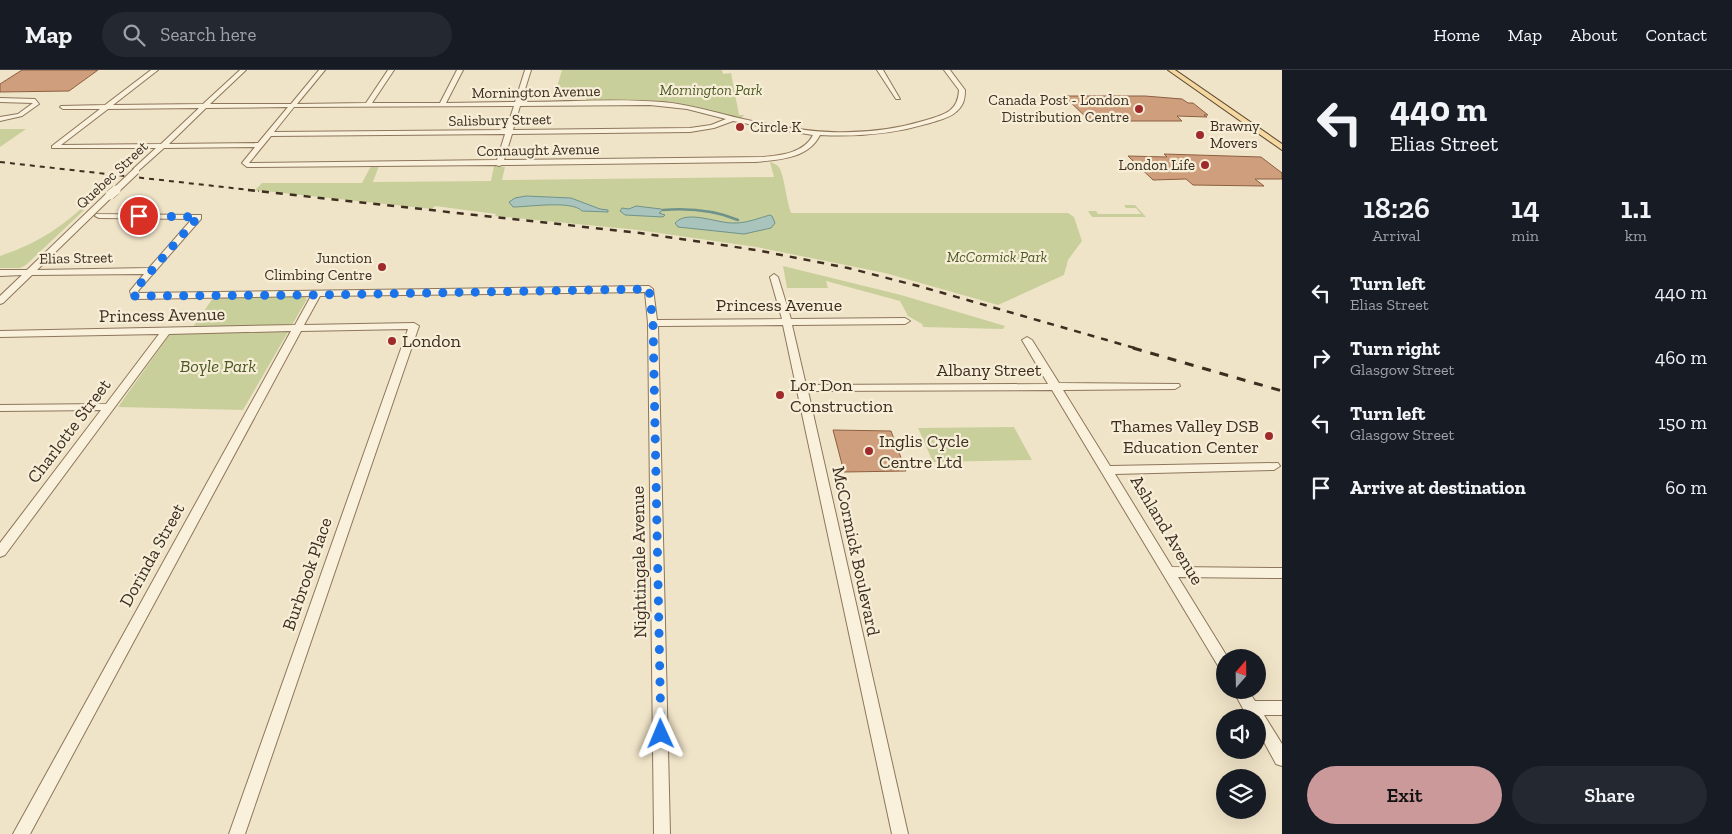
<!DOCTYPE html>
<style>
:root{--surface:#171b24;--page:#242831;--text:#f1f3f6;--muted:#9ea1a6;--line:#363941;--accent:#cc999b}
body{margin:0;font-family:"Zilla Slab",serif;background:var(--page);color:var(--text);height:100vh;display:flex;flex-direction:column;font-size:19px;white-space:nowrap}
*{box-sizing:border-box;margin:0}
p{font-size:16px;color:var(--muted)}
.icon{flex:none;width:28px;height:28px;fill:none;stroke:currentColor;stroke-width:2;stroke-linecap:round;stroke-linejoin:round}
.map{position:relative;flex:1;overflow:hidden}
.details{display:flex;flex-direction:column;background:var(--surface);width:450px}
.details>*{flex:none}
.hud{background:#171b24;color:var(--text);overflow:hidden}
.needle{width:32px;rotate:20deg}
.controls{position:absolute;left:1216px;top:579px;display:grid;gap:10px}
.controls a{display:grid;place-items:center;width:50px;height:50px;border-radius:50%;background:var(--surface);box-shadow:0 5px 20px #0002;font-size:25px}
.pin{position:absolute;display:grid;place-items:center;width:42px;height:42px;color:#fff;margin:-21px;border:2px solid #fff;border-radius:50%;box-shadow:0 1px 5px #0007}
.me{position:absolute;width:55px;margin:-28px;rotate:359deg;stroke-linejoin:round;filter:drop-shadow(0 0 4px #0008)}
.turn{display:flex;align-items:center;gap:18px;height:105px;padding:0 25px;font-size:22px}
.turn .icon{width:65px;height:65px;stroke-width:2.5}
.turn b{display:block;font-size:35px;line-height:42px}
.eta{display:flex;justify-content:space-evenly;align-items:center;height:85px;text-align:center}
.eta b{font-size:30px;font-weight:600;line-height:35px}
.cta{display:flex;gap:10px;margin-top:auto;padding:10px 25px}
.cta a{flex:1;height:58px;border-radius:30px;background:var(--accent);color:#111;font-size:20px;font-weight:600;line-height:58px;text-align:center}
.cta a+a{background:var(--page);color:var(--text)}
ul{padding:0;list-style:none}
li{display:flex;align-items:center;gap:15px;height:65px;padding:0 25px}
li div{flex:1}
li b{display:block;font-size:19px}
li em{font-style:normal}
header{display:flex;align-items:center;gap:30px;box-sizing:border-box;height:70px;padding:0 25px;background:var(--surface);border-bottom:1px solid var(--line)}
header strong{font-size:24px}
nav{display:flex;gap:28px;margin-inline-start:auto;font-size:18px}
.search{width:350px;height:45px;background:var(--page);display:flex;align-items:center;gap:12px;box-sizing:border-box;padding:0 18px;border-radius:28px;color:var(--muted);font-size:19px}
main{display:flex;flex:1;min-height:0}
.map>svg:first-child{display:block}
.green{fill:#c9cf9b}
.water{fill:#a9c4bc;stroke:#6f938a}
.lines{fill:none;stroke-linecap:round;stroke-linejoin:round}
.stream{stroke:#6f938a;stroke-width:2.5}
.building{fill:#cf9f7d;stroke:#8d5f41}
.minor-casing{stroke:#8d765c;stroke-width:2}
.major-casing{stroke:#5b4430;stroke-width:2}
.minor{fill:#faf1dc;fill-rule:evenodd}
.major{fill:#f3d9a0;fill-rule:evenodd}
.rail-far2{stroke:#3d2e20;stroke-width:2;stroke-dasharray:5 5;stroke-linecap:butt}
.rail-far1{stroke:#3d2e20;stroke-width:2.5;stroke-dasharray:7 7;stroke-linecap:butt}
.rail{stroke:#3d2e20;stroke-width:3;stroke-dasharray:9 9;stroke-linecap:butt}
.minor-bridge-far1-casing{stroke:#8d765c;stroke-width:8;stroke-linecap:butt}
.minor-bridge-casing{stroke:#8d765c;stroke-width:10;stroke-linecap:butt}
.minor-bridge-far1{stroke:#faf1dc;stroke-width:6}
.minor-bridge{stroke:#faf1dc;stroke-width:9}
.route{stroke:#1a73e8;stroke-width:9;stroke-dasharray:0 16.2}
.poi-dot{fill:#9e2a2b;stroke:#f7eed8;stroke-width:2}
.labels{text-anchor:middle;dominant-baseline:central;stroke-width:4.5;stroke-linejoin:round;paint-order:stroke}
.far-park-label{font-size:15px;font-style:italic;fill:#4d5a26;stroke:#f7eed8}
.far-street-label{font-size:15px;fill:#3d2e20;stroke:#f7eed8}
.far-poi-label{font-size:15px;fill:#3d2e20;stroke:#f7eed8;text-anchor:end}
.street-label{font-size:18px;fill:#3d2e20;stroke:#f7eed8}
.poi-label{font-size:18px;fill:#3d2e20;stroke:#f7eed8;text-anchor:start}
.park-label{font-size:18px;font-style:italic;fill:#4d5a26;stroke:#f7eed8}
</style>
<header>
<strong>Map</strong>
<div class="search"><svg class="icon" aria-label="search" viewBox="0 0 24 24"><circle cx="10" cy="10" r="6"/><path d="M15 15l6 6"/></svg>Search here</div>
<nav><a>Home</a><a>Map</a><a>About</a><a>Contact</a></nav>
</header>
<main>
<div class="map">
<svg width="1282" height="764" viewBox="0 0 1282 764">
<rect width="100%" height="100%" fill="#f0e4c8"/>
<g class="green">
<polygon points="562,0 722,0 723,4 731,3 739,45 744,45 741,49 697,37 672,33 587,33 585,20 556,20"/>
<polygon points="0,59 26,59 0,77"/>
<path d="M770,92c4,1 8,3 10,7 5,11 6,31 11,44h277l6,4 8,24 -14,19 -4,15 -66,30 -113,-32 -129,-26 -118,-17 -143,-14 1,-2 -61,-8 -3,3 -177,-19 7,-7h100l9,-17h8l-6,16 118,-1 3,-15 11,1 -3,13 272,-3z"/>
<path d="M100,125l-74,70 -6,3h-20v-12c41,-14 63,-30 94,-59z"/>
<polygon points="1124,135 1135,135 1146,147 1092,147 1088,141 1096,141 1098,144 1141,144 1136,138 1126,138"/>
<polygon points="783,196 901,225 1005,256 1003,259 923,257 922,254 908,246 900,231 826,211 828,218 787,218"/>
<polygon points="302,226 307,229 243,340 118,337 170,264 188,264 213,228"/>
<polygon points="1014,357 1032,390 933,392 918,358"/>
</g>
<g class="water">
<path d="M526,126l45,2 29,11 8,1v2l-26,-1c-10,-11 -54,-4 -69,-4l-4,-5 6,-4z"/>
<polygon points="636,136 661,139 663,140 659,143 665,145 663,147 625,145 620,141 622,138 629,139"/>
<path d="M770,145l2,1 3,7 -4,5 -27,6 -66,-7 -3,-4c12,-14 43,1 60,0 12,0 24,-5 35,-8z"/>
</g>
<g class="lines">
<path class="stream" d="M663,140c26,-2 51,0 75,10"/>
</g>
<g class="building">
<polygon points="22,0 98,0 69,21 0,22 0,14"/>
<polygon points="1064,26 1145,26 1182,29 1188,33 1193,33 1208,45 1204,45 1207,47 1177,46 1182,51 1090,51"/>
<polygon points="1164,84 1261,87 1282,103 1282,109 1255,109 1264,116 1193,115 1186,109 1153,110 1128,86 1167,87"/>
<polygon points="833,360 891,361 906,401 844,402"/>
</g>
<g class="lines">
<defs>
<g id="minor">
<path d="M151,0h7l-45,35 90,-1 37,-34h6l-36,34h81l28,-34h6l-28,34 69,-1 22,-33h6l-22,33h68l17,-33h6l-17,33 69,-1 10,-32h6l-10,32c46,0 94,-4 141,0 27,2 54,11 81,17 60,14 120,20 180,2 19,-6 35,-8 36,-31l-15,-20h6l15,20c0,8 -1,15 -8,21 -7,7 -18,9 -27,12 -37,11 -72,14 -110,12 -12,24 -42,25 -66,27l-252,3 -3,1 -3,-1 -249,2 -5,-4 13,-16 -91,1 -28,25h-3v-4l23,-21h-104v-2l48,-37h-37l-3,-2 1,-1 44,-1zM650,35l37,4 39,10 -15,6 -21,3 -177,2 7,-24zM514,36l-8,24 -232,2 20,-25zM288,37l-30,36 -89,1 37,-36zM199,38l-38,36 -100,1 47,-36zM733,51l36,7 44,7c-9,18 -31,20 -50,22l-259,3 8,-26 178,-2 24,-4zM505,64l-8,26 -248,3 22,-27z"/>
<polygon points="877,0 883,0 900,29 896,29"/>
<polygon points="0,28 35,29 39,34 22,46 0,51 0,47 18,44 33,33 0,32"/>
<polygon points="107,123 114,125 37,200 149,198 192,149 99,148 95,146 96,144 198,145 201,145 201,149 138,221 139,223 649,216 653,219 657,250 782,249 770,207 774,204 778,207 791,249 905,248 910,251 905,254 792,255 806,315 1048,314 1022,270 1027,267 1032,270 1059,313 1179,314 1180,316 1175,319 1063,320 1110,396 1278,393 1280,396 1274,400 1115,404 1172,497 1282,498 1282,508 1178,507 1228,588 1225,588 1225,601 1220,599 1052,320 808,321 908,764 892,764 783,255 658,256 670,764 654,764 648,253 645,222 320,226 304,255 414,253 419,256 245,764 229,764 408,259 301,261 30,764 13,764 291,261 169,264 5,485 0,487 0,473 101,340 0,341 0,335 106,334 159,264 0,267 0,261 295,255 311,226 135,229 132,228 130,221 144,204 32,205 3,233 0,234 0,226 22,205 0,206 0,200 27,200"/>
<polygon points="1233,620 1248,620 1255,631 1282,631 1282,645 1264,645 1282,674 1282,696 1276,694 1258,661 1258,648 1248,648"/>
</g>
<polygon id="major" points="1168,0 1175,0 1282,74 1282,80"/>
</defs>
<use href="#minor" class="minor-casing"/>
<use href="#major" class="major-casing"/>
<use href="#minor" class="minor"/>
<use href="#major" class="major"/>
<polyline class="rail-far2" points="0,92 259,121"/>
<polyline class="rail-far1" points="248,120 640,163 756,180 848,198 922,217 1138,279"/>
<polyline class="rail" points="1133,278 1282,321"/>
<defs>
<polyline id="minor-bridge-far1" points="115,121 136,101"/>
<polyline id="minor-bridge" points="110,125 116,120"/>
</defs>
<use href="#minor-bridge-far1" class="minor-bridge-far1-casing"/>
<use href="#minor-bridge" class="minor-bridge-casing"/>
<use href="#minor-bridge-far1" class="minor-bridge-far1"/>
<use href="#minor-bridge" class="minor-bridge"/>
</g>
<g class="lines">
<polyline class="route" points="139,146 198,147 134,221 135,226 316,225 649,219 653,253 661,664"/>
</g>
<g class="poi-dot">
<circle cx="1139" cy="39" r="5"/>
<circle cx="740" cy="57" r="5"/>
<circle cx="1200" cy="65" r="5"/>
<circle cx="1205" cy="95" r="5"/>
<circle cx="382" cy="197" r="5"/>
<circle cx="392" cy="271" r="5"/>
<circle cx="780" cy="325" r="5"/>
<circle cx="1269" cy="366" r="5"/>
<circle cx="869" cy="381" r="5"/>
</g>
<g class="labels">
<g class="far-park-label">
<text x="711" y="20">Mornington Park</text>
<text x="997" y="187">McCormick Park</text>
</g>
<g class="far-street-label">
<text transform="translate(536 22) rotate(-1)">Mornington Avenue</text>
<text transform="translate(500 50) rotate(-1)">Salisbury Street</text>
<text transform="translate(538 80) rotate(-1)">Connaught Avenue</text>
<text transform="translate(112 105) rotate(-43)">Quebec Street</text>
<text transform="translate(76 188) rotate(-1)">Elias Street</text>
</g>
<g class="far-poi-label">
<text x="1129" y="30">Canada Post - London<tspan x="1129" dy="17">Distribution Centre</tspan></text>
<text x="1210" y="56" text-anchor="start">Brawny<tspan x="1210" dy="17">Movers</tspan></text>
<text x="750" y="57" text-anchor="start">Circle K</text>
<text x="1195" y="95">London Life</text>
<text x="372" y="188">Junction<tspan x="372" dy="17">Climbing Centre</tspan></text>
</g>
<g class="street-label">
<text x="779" y="235">Princess Avenue</text>
<text transform="translate(162 245) rotate(-1)">Princess Avenue</text>
<text x="989" y="300">Albany Street</text>
<text transform="translate(69 361) rotate(-53)">Charlotte Street</text>
<text transform="translate(1167 460) rotate(59)">Ashland Avenue</text>
<text transform="translate(856 481) rotate(78)">McCormick Boulevard</text>
<text transform="translate(152 485) rotate(-61)">Dorinda Street</text>
<text transform="translate(639 492) rotate(-91)">Nightingale Avenue</text>
<text transform="translate(307 504) rotate(-71)">Burbrook Place</text>
</g>
<g class="poi-label">
<text x="402" y="271">London</text>
<text x="790" y="315">Lor Don<tspan x="790" dy="21">Construction</tspan></text>
<text x="1259" y="356" text-anchor="end">Thames Valley DSB<tspan x="1259" dy="21">Education Center</tspan></text>
<text x="879" y="371">Inglis Cycle<tspan x="879" dy="21">Centre Ltd</tspan></text>
</g>
<g class="park-label">
<text x="218" y="296">Boyle Park</text>
</g>
</g>
</svg>
<div class="controls">
<a><svg class="needle" viewBox="-14 -14 28 28"><path d="M0-13l5 13h-10z" fill="#e53935"/><path d="M0 13l5-13h-10z" fill="#9ea1a6"/></svg></a>
<a><svg class="icon" aria-label="sound" viewBox="0 0 24 24"><path d="M4 9h4l5-4v14l-5-4H4zM17 9q2 3 0 6"/></svg></a>
<a><svg class="icon" aria-label="layers" viewBox="0 0 24 24"><path d="M12 4l9 5-9 5-9-5zM3 14l9 5 9-5"/></svg></a>
</div>
<div class="pin" style="left:139px;top:146px;background:#d93025"><svg class="icon" aria-label="arrive" viewBox="0 0 24 24"><path d="M6 21V4h12l-3 4 3 4H6"/></svg></div>
<svg class="me" style="left:661px;top:664px" viewBox="-20 -20 40 40"><path d="M0-17L14 15 0 8-14 15z" fill="#1a73e8" stroke="#fff" stroke-width="4"/></svg>
</div>
<section class="details">
<div class="hud">
<div class="turn"><svg class="icon" aria-label="left" viewBox="0 0 24 24"><path d="M17 20v-9H6M10 6l-5 5 5 5"/></svg><div><b>440 m</b>Elias Street</div></div>
</div>
<div class="eta">
<div><b>18:26</b><p>Arrival</p></div>
<div><b>14</b><p>min</p></div>
<div><b>1.1</b><p>km</p></div>
</div>
<ul>
<li><svg class="icon" aria-label="left" viewBox="0 0 24 24"><path d="M17 20v-9H6M10 6l-5 5 5 5"/></svg><div><b>Turn left</b><p>Elias Street</p></div><em>440 m</em></li>
<li><svg class="icon" aria-label="right" viewBox="0 0 24 24"><path d="M7 20v-9h11M14 6l5 5-5 5"/></svg><div><b>Turn right</b><p>Glasgow Street</p></div><em>460 m</em></li>
<li><svg class="icon" aria-label="left" viewBox="0 0 24 24"><path d="M17 20v-9H6M10 6l-5 5 5 5"/></svg><div><b>Turn left</b><p>Glasgow Street</p></div><em>150 m</em></li>
<li><svg class="icon" aria-label="arrive" viewBox="0 0 24 24"><path d="M6 21V4h12l-3 4 3 4H6"/></svg><div><b>Arrive at destination</b></div><em>60 m</em></li>
</ul>
<div class="cta"><a>Exit</a><a>Share</a></div>
</section>
</main>
